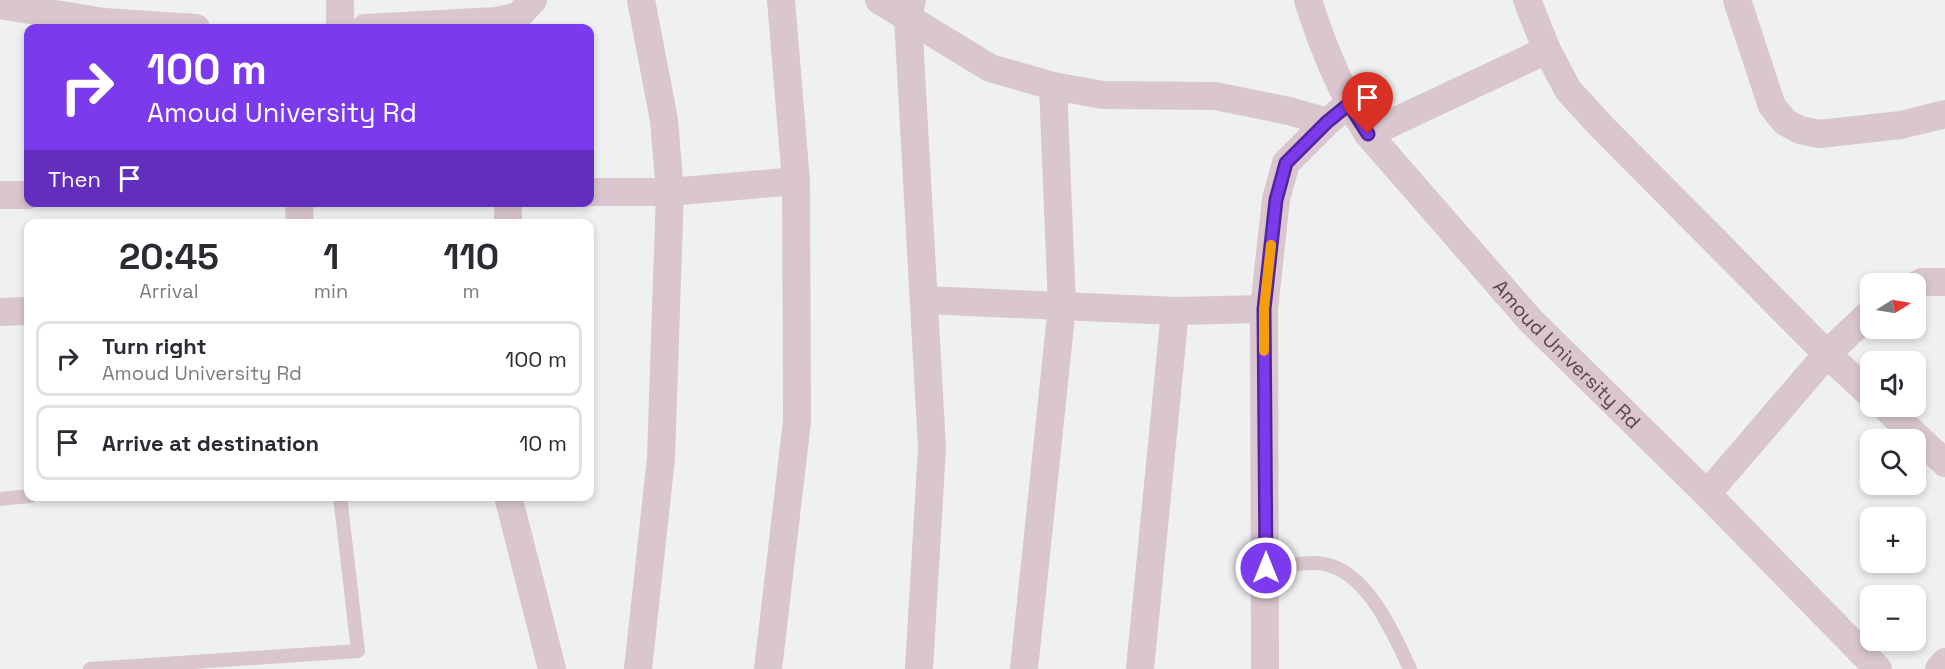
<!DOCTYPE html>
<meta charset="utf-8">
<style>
:root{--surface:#fff;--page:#f2f2f3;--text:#2b2b33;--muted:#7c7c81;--line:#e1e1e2}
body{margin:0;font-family:"Space Grotesk",sans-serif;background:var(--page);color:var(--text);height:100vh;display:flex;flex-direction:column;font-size:22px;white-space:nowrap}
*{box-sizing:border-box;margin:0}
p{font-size:20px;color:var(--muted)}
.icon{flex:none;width:33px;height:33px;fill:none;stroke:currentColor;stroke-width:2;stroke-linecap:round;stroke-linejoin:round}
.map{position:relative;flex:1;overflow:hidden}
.details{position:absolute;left:24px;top:219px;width:570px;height:282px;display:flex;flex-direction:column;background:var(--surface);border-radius:12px;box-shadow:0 3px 9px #0003}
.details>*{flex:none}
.top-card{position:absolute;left:24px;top:24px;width:570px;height:183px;border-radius:12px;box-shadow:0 3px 9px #0003;background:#7c3aed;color:#fff;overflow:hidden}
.needle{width:39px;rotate:79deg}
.fabs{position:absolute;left:1860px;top:273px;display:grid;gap:12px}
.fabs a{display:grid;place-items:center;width:66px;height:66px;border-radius:12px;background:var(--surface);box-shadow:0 3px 9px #0003;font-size:30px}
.pin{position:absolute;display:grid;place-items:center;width:51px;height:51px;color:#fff;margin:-62px -26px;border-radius:50% 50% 50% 0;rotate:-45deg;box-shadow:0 0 6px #0007}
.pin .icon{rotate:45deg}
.me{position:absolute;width:66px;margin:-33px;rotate:0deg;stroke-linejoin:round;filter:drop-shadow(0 0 4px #0008)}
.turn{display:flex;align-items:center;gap:21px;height:126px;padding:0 24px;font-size:27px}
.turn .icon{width:78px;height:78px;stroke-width:2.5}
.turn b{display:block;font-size:42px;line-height:51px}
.then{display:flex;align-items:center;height:57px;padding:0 24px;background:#0003;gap:12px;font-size:22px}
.eta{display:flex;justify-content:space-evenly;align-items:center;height:102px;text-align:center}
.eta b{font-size:36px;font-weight:700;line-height:42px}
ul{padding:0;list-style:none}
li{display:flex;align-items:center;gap:18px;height:75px;margin:0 12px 9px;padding:0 12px;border:3px solid var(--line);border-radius:12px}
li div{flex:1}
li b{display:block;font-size:22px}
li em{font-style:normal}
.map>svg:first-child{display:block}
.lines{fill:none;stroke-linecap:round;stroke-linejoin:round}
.lane{stroke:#dac6ce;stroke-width:14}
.street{stroke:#dac6ce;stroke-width:28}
.route-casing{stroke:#51269a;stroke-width:15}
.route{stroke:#7c3aed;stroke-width:10}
.slow{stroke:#f59e0b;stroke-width:10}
.labels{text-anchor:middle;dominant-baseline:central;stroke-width:5;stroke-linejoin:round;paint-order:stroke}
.street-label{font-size:20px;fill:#5e444e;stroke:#fff}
</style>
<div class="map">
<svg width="1945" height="669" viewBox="0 0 1945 669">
<rect width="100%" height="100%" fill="#eef1ef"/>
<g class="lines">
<g class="lane">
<polyline points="0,499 30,496"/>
<path d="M1265,569c17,-2 35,-7 51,-6 49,2 76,68 94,106"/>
<polyline points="90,669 358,651 340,496"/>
</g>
<g class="street">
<polyline points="340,0 340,28"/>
<polyline points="879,0 990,68 1053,86 1103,95 1215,96 1289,111 1327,122"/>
<polyline points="912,0 908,19 932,448 919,669"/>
<path id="s1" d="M1308,0c15,48 33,92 60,134l162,186 177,174 171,175"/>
<polyline points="1527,0 1547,50 1568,90 1602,127 1827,354 1870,394"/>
<polyline points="1737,0 1772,106 1785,122 1800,130 1819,134 1901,125 1945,114"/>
<polyline points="0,5 104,22 196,28"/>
<polyline points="365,28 496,21 518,16 533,0"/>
<polyline points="1368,134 1547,50"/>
<polyline points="590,192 670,192 796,181"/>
<polyline points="0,195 28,195"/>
<polyline points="299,202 300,224"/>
<polyline points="508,202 508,224"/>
<polyline points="1916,285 1922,282 1945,282"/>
<polyline points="924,300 1175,311 1264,309"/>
<polyline points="0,312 28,311"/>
<polyline points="1884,406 1945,463"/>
<polyline points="1707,494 1827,354 1870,313"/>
<polyline points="508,496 552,669"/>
<polyline points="638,669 661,458 670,192 664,120 641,0"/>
<polyline points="768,669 797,421 796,181 781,0"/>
<polyline points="1024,669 1062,306 1053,86"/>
<polyline points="1140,669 1175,311"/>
<polyline points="1265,669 1264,309 1276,199 1286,163 1327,122 1349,104"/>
<polyline points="1939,669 1945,662"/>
</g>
</g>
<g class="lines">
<defs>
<polyline id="route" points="1266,568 1264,309 1276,200 1286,163 1327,122 1349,104 1368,134"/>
</defs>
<use href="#route" class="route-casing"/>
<use href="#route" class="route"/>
<polyline class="slow" points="1264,351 1264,309 1271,245"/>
</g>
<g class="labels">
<g class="street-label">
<text stroke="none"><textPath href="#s1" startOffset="444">Amoud University Rd</textPath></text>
</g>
</g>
</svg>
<div class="fabs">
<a><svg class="needle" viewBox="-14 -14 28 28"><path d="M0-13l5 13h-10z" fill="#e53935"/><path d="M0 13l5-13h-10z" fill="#7c7c81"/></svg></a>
<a><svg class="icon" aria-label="sound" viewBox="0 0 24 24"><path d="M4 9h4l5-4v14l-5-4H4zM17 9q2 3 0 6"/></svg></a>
<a><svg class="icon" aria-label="search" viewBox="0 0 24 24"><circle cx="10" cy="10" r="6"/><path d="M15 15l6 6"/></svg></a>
<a>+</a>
<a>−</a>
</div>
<div class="pin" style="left:1368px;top:134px;background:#d93025"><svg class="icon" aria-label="arrive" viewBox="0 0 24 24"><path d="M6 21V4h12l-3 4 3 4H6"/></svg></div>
<svg class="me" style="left:1266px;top:568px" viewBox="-20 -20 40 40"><circle r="17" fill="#7c3aed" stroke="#fff" stroke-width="3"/><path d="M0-11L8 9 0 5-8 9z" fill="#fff"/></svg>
<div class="top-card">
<div class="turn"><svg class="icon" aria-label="right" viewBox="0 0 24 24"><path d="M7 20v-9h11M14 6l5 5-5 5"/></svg><div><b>100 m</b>Amoud University Rd</div></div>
<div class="then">Then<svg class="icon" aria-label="arrive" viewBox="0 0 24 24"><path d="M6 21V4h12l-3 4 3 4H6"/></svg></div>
</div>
<section class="details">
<div class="eta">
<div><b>20:45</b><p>Arrival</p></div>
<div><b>1</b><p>min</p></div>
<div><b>110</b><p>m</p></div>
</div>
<ul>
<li><svg class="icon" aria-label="right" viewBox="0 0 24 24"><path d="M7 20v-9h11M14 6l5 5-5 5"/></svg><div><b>Turn right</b><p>Amoud University Rd</p></div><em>100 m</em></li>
<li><svg class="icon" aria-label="arrive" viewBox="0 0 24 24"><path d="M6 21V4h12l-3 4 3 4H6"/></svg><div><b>Arrive at destination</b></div><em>10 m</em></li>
</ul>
</section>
</div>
